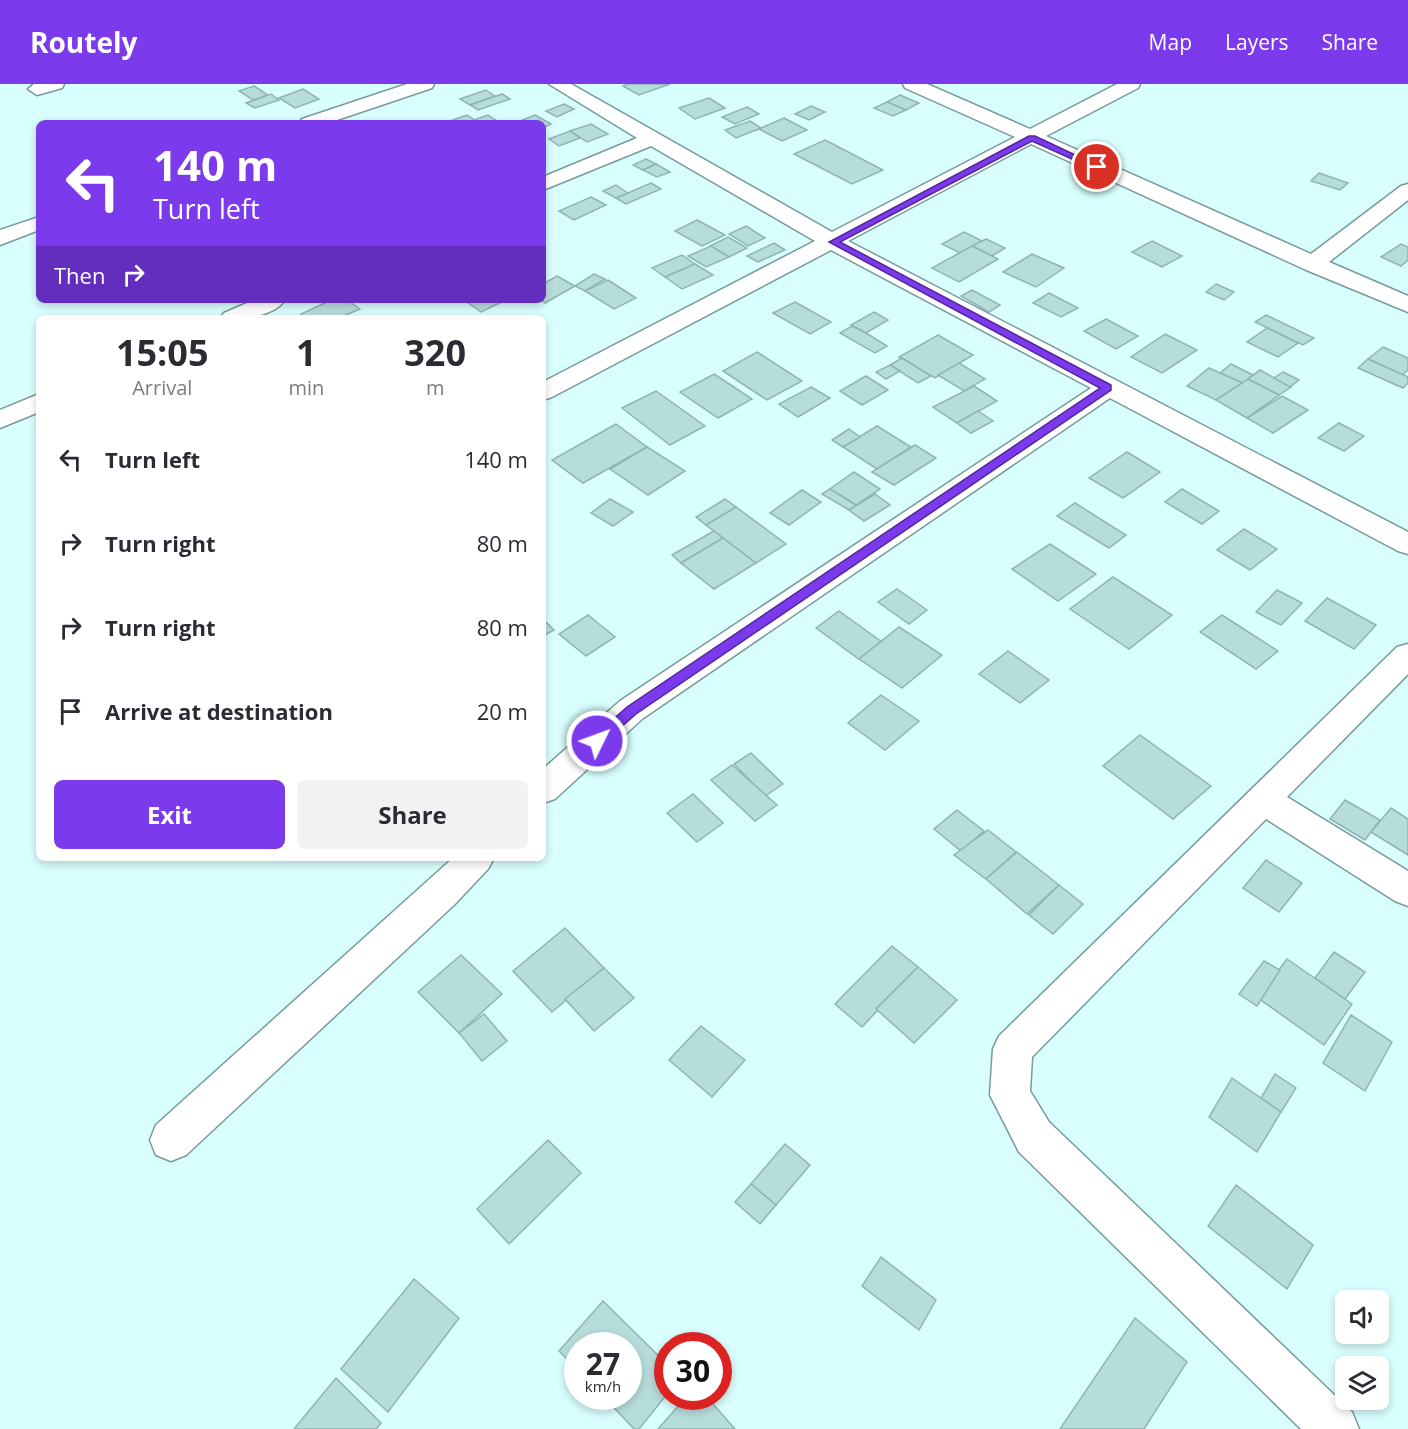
<!DOCTYPE html>
<style>
:root{--surface:#fff;--page:#f2f2f3;--text:#2b2b33;--muted:#7c7c81;--accent:#7c3aed}
body{margin:0;font-family:"Open Sans",sans-serif;background:var(--page);color:var(--text);height:100vh;display:flex;flex-direction:column;font-size:22px;white-space:nowrap}
*{box-sizing:border-box;margin:0}
p{font-size:20px;color:var(--muted)}
.icon{flex:none;width:33px;height:33px;fill:none;stroke:currentColor;stroke-width:2;stroke-linecap:round;stroke-linejoin:round}
.map{position:relative;flex:1;overflow:hidden}
.sheet{position:absolute;left:36px;top:231px;width:510px;height:546px;display:flex;flex-direction:column;background:var(--surface);border-radius:9px;box-shadow:0 3px 9px #0003}
.sheet>*{flex:none}
.guide{position:absolute;left:36px;top:36px;width:510px;height:183px;border-radius:9px;box-shadow:0 3px 9px #0003;background:#7c3aed;color:#fff;overflow:hidden}
.buttons{position:absolute;left:1335px;top:1206px;display:grid;gap:12px}
.buttons a{display:grid;place-items:center;width:54px;height:54px;border-radius:9px;background:var(--surface);box-shadow:0 3px 9px #0003;font-size:30px}
.speed{position:absolute;left:564px;top:1248px;display:flex;gap:12px;font-size:30px;font-weight:700;text-align:center}
.speed>*{display:grid;place-content:center;width:78px;height:78px;border-radius:50%;background:var(--surface);box-shadow:0 3px 9px #0003;line-height:1}
.speed small{font-size:15px;font-weight:400}
.speed .limit{border:9px solid #d22;background:#fff;color:#111}
.pin{position:absolute;display:grid;place-items:center;width:51px;height:51px;color:#fff;margin:-26px;border:3px solid #fff;border-radius:50%;box-shadow:0 2px 6px #0007}
.me{position:absolute;width:66px;margin:-33px;rotate:48deg;stroke-linejoin:round;filter:drop-shadow(0 0 4px #0008)}
.turn{display:flex;align-items:center;gap:21px;height:126px;padding:0 18px;font-size:27px}
.turn .icon{width:78px;height:78px;stroke-width:2.5}
.turn b{display:block;font-size:42px;line-height:51px}
.then{display:flex;align-items:center;height:57px;padding:0 18px;background:#0003;gap:12px;font-size:22px}
.eta{display:flex;justify-content:space-evenly;align-items:center;height:102px;text-align:center}
.eta b{font-size:36px;font-weight:700;line-height:42px}
.cta{display:flex;gap:12px;margin-top:auto;padding:12px 18px}
.cta a{flex:1;height:69px;border-radius:9px;background:var(--accent);color:#fff;font-size:24px;font-weight:700;line-height:69px;text-align:center}
.cta a+a{background:var(--page);color:var(--text)}
ul{padding:0;list-style:none}
li{display:flex;align-items:center;gap:18px;height:84px;padding:0 18px}
li div{flex:1}
li b{display:block;font-size:22px}
li em{font-style:normal}
header{display:flex;align-items:center;gap:36px;box-sizing:border-box;height:84px;padding:0 30px;background:var(--accent);color:#fff}
header strong{font-size:28px}
nav{display:flex;gap:33px;margin-inline-start:auto;font-size:21px}
.map>svg:first-child{display:block}
.building{fill:#b7dddb;stroke:#8fb4b2;stroke-width:1.5}
.lines{fill:none;stroke-linecap:round;stroke-linejoin:round}
.minor-casing{stroke:#789b9a;stroke-width:3}
.minor{fill:#fff;fill-rule:evenodd}
.route{fill:#7c3aed;stroke:#51269a;stroke-width:1.5}
</style>
<header>
<strong>Routely</strong>
<nav><a>Map</a><a>Layers</a><a>Share</a></nav>
</header>
<div class="map">
<svg width="1408" height="1345" viewBox="0 0 1408 1345">
<rect width="100%" height="100%" fill="#d8fefd"/>
<g class="building">
<polygon points="628,0 670,0 639,11 623,2"/>
<polygon points="254,2 268,11 253,16 239,7"/>
<polygon points="303,5 319,15 295,24 279,14"/>
<polygon points="486,6 495,12 470,21 460,15"/>
<polygon points="271,10 279,16 255,24 246,19"/>
<polygon points="502,10 510,15 478,26 470,21"/>
<polygon points="900,11 919,19 906,26 887,18"/>
<polygon points="709,14 725,24 695,35 679,24"/>
<polygon points="887,18 906,26 893,32 874,24"/>
<polygon points="564,20 574,25 557,33 546,27"/>
<polygon points="811,22 825,28 809,36 795,30"/>
<polygon points="747,23 759,30 735,40 722,33"/>
<polygon points="467,31 476,37 444,39"/>
<polygon points="488,31 500,39 478,39 474,36"/>
<polygon points="535,31 551,40 543,44 543,39 515,39"/>
<polygon points="784,34 807,46 782,57 759,45"/>
<polygon points="750,37 761,44 736,54 725,46"/>
<polygon points="591,40 608,50 587,58 570,47"/>
<polygon points="570,47 580,54 559,62 549,55"/>
<polygon points="825,56 883,86 852,100 794,70"/>
<polygon points="646,75 656,80 643,86 633,81"/>
<polygon points="656,80 670,88 657,93 643,86"/>
<polygon points="1319,89 1348,99 1340,106 1311,97"/>
<polygon points="651,99 661,105 626,120 616,114"/>
<polygon points="616,101 628,109 616,114 603,107"/>
<polygon points="591,113 606,121 574,136 559,127"/>
<polygon points="697,136 725,151 702,162 675,147"/>
<polygon points="746,142 765,154 748,162 729,150"/>
<polygon points="964,148 982,157 960,169 942,160"/>
<polygon points="728,153 747,164 729,173 710,162"/>
<polygon points="986,155 1005,164 992,172 972,162"/>
<polygon points="1152,157 1182,172 1162,183 1132,168"/>
<polygon points="774,159 785,166 758,178 747,172"/>
<polygon points="1401,160 1408,163 1408,176 1401,182 1381,173"/>
<polygon points="711,162 729,173 706,183 688,172"/>
<polygon points="972,162 998,175 959,198 932,184"/>
<polygon points="1032,170 1064,184 1036,203 1003,188"/>
<polygon points="682,171 695,180 665,193 652,184"/>
<polygon points="695,180 713,191 682,205 665,193"/>
<polygon points="594,190 605,195 585,207 575,202"/>
<polygon points="557,192 575,202 545,219 541,216 543,216 543,200"/>
<polygon points="608,196 636,214 614,225 585,207"/>
<polygon points="1216,200 1234,208 1224,216 1206,208"/>
<polygon points="972,206 1000,221 989,228 961,212"/>
<polygon points="1049,209 1078,224 1061,233 1033,219"/>
<polygon points="331,216 347,216 360,225 339,234 307,234 301,230"/>
<polygon points="464,216 506,216 481,228"/>
<polygon points="795,218 831,238 810,250 773,229"/>
<polygon points="874,228 888,236 866,249 851,241"/>
<polygon points="1266,231 1314,254 1303,261 1255,238"/>
<polygon points="1106,235 1138,252 1116,265 1084,247"/>
<polygon points="852,242 866,249 887,262 875,269 840,249"/>
<polygon points="1267,244 1298,259 1278,273 1247,258"/>
<polygon points="1165,250 1197,266 1162,289 1131,273"/>
<polygon points="938,251 973,271 935,294 899,273"/>
<polygon points="1383,263 1408,274 1408,286 1402,291 1368,275"/>
<polygon points="757,268 802,297 767,316 723,287"/>
<polygon points="902,274 931,292 918,299 890,281"/>
<polygon points="1368,275 1408,293 1408,299 1403,304 1358,284"/>
<polygon points="959,279 985,295 964,307 938,291"/>
<polygon points="1231,280 1253,291 1243,299 1220,289"/>
<polygon points="890,281 900,287 886,295 876,288"/>
<polygon points="1209,284 1220,289 1243,299 1216,316 1187,302"/>
<polygon points="1260,286 1291,303 1279,311 1248,295"/>
<polygon points="1283,288 1299,296 1290,303 1274,294"/>
<polygon points="714,290 752,315 718,334 680,308"/>
<polygon points="866,292 888,306 862,321 840,307"/>
<polygon points="1248,295 1279,311 1247,334 1216,316"/>
<polygon points="974,302 997,317 957,339 933,323"/>
<polygon points="811,303 830,314 798,333 779,320"/>
<polygon points="656,307 705,342 670,361 622,324"/>
<polygon points="1282,312 1308,326 1273,349 1247,334"/>
<polygon points="978,327 993,337 971,349 957,339"/>
<polygon points="1339,339 1364,352 1344,367 1318,354"/>
<polygon points="616,340 647,363 583,399 552,376"/>
<polygon points="877,342 911,363 877,385 843,363"/>
<polygon points="849,345 860,353 843,363 832,356"/>
<polygon points="915,361 936,374 894,401 872,388"/>
<polygon points="647,363 685,387 648,411 610,385"/>
<polygon points="1127,368 1160,388 1123,414 1089,394"/>
<polygon points="854,388 880,405 856,421 830,405"/>
<polygon points="830,405 856,421 849,426 822,410"/>
<polygon points="1182,405 1219,427 1202,440 1165,418"/>
<polygon points="802,406 821,418 789,441 770,429"/>
<polygon points="875,410 890,421 864,437 849,426"/>
<polygon points="610,415 633,428 613,442 591,429"/>
<polygon points="725,415 736,423 706,441 696,433"/>
<polygon points="1075,419 1126,451 1109,464 1057,432"/>
<polygon points="736,423 786,460 756,479 706,441"/>
<polygon points="1244,445 1277,465 1250,486 1217,466"/>
<polygon points="714,447 723,454 681,479 672,471"/>
<polygon points="723,454 756,479 714,505 681,479"/>
<polygon points="1050,460 1096,490 1058,517 1012,485"/>
<polygon points="1113,493 1172,531 1129,565 1070,525"/>
<polygon points="897,505 927,526 909,540 878,518"/>
<polygon points="1277,506 1302,519 1281,541 1256,528"/>
<polygon points="1327,514 1376,541 1354,565 1305,537"/>
<polygon points="839,527 882,558 859,575 816,544"/>
<polygon points="588,531 615,553 586,572 559,550"/>
<polygon points="1222,531 1278,567 1256,585 1200,548"/>
<polygon points="543,535 554,546 543,552"/>
<polygon points="899,543 942,571 902,604 859,575"/>
<polygon points="1008,567 1049,596 1020,619 979,590"/>
<polygon points="881,611 919,637 885,666 848,639"/>
<polygon points="1140,651 1211,702 1173,735 1103,682"/>
<polygon points="751,669 783,700 765,712 734,680"/>
<polygon points="732,681 777,721 755,737 711,696"/>
<polygon points="693,710 723,739 697,758 667,729"/>
<polygon points="1345,716 1380,736 1365,756 1330,735"/>
<polygon points="1391,724 1408,735 1408,771 1371,748"/>
<polygon points="957,726 984,747 961,767 934,745"/>
<polygon points="988,746 1016,768 986,795 954,771"/>
<polygon points="1017,768 1059,801 1027,830 986,795"/>
<polygon points="1266,776 1302,799 1279,828 1243,804"/>
<polygon points="1059,801 1083,820 1053,850 1029,831"/>
<polygon points="565,844 604,884 552,928 513,887"/>
<polygon points="892,862 918,883 862,943 835,920"/>
<polygon points="1334,868 1365,888 1345,915 1315,894"/>
<polygon points="461,871 502,910 459,949 418,908"/>
<polygon points="1287,875 1352,920 1324,961 1258,914"/>
<polygon points="1264,877 1280,886 1257,922 1239,910"/>
<polygon points="918,883 957,916 914,959 876,925"/>
<polygon points="604,884 634,914 594,947 565,915"/>
<polygon points="484,930 507,957 482,977 459,949"/>
<polygon points="1351,931 1392,958 1365,1007 1323,979"/>
<polygon points="701,942 745,976 712,1013 669,976"/>
<polygon points="1275,990 1296,1004 1281,1028 1261,1014"/>
<polygon points="1232,994 1281,1028 1257,1068 1209,1033"/>
<polygon points="548,1056 581,1089 509,1160 477,1125"/>
<polygon points="785,1060 810,1081 776,1121 751,1100"/>
<polygon points="751,1100 776,1121 760,1140 735,1118"/>
<polygon points="1236,1101 1313,1161 1287,1205 1208,1142"/>
<polygon points="881,1173 936,1216 919,1246 862,1202"/>
<polygon points="414,1195 459,1234 388,1328 341,1285"/>
<polygon points="603,1217 668,1281 668,1309 639,1345 634,1345 603,1312 628,1312 628,1262 578,1262 578,1286 559,1267"/>
<polygon points="1135,1234 1187,1278 1144,1345 1060,1345"/>
<polygon points="336,1294 381,1339 376,1345 294,1345"/>
<polygon points="687,1312 706,1312 735,1345 658,1345"/>
</g>
<g class="lines">
<defs>
<g id="minor">
<polygon points="34,0 64,0 62,4 37,11 28,5"/>
<polygon points="407,0 434,0 432,4 328,39 299,39 302,35"/>
<polygon points="549,0 571,0 832,148 1015,53 905,4 903,0 927,0 1030,45 1117,0 1140,0 1138,4 1046,52 1311,170 1401,102 1408,100 1408,116 1329,178 1408,212 1408,228 1304,185 1031,60 848,157 1408,448 1408,470 1398,467 1110,314 642,635 555,715 543,719 543,685 620,617 1091,304 831,166 552,313 543,316 543,298 815,157 651,62 543,106 543,93 637,54"/>
<polygon points="39,133 39,146 0,161 0,146"/>
<path d="M254,216h31c-14,19 -44,18 -65,18l4,-5z"/>
<polygon points="39,310 39,328 0,344 0,326"/>
<polygon points="1408,560 1408,590 1287,713 1408,787 1408,822 1395,817 1266,735 1032,973 1030,1007 1049,1038 1352,1328 1359,1345 1301,1345 1019,1068 990,1011 993,965 999,952 1397,563"/>
<polygon points="453,774 494,774 488,785 455,820 186,1071 171,1077 156,1071 150,1056 156,1041"/>
</g>
</defs>
<use href="#minor" class="minor-casing"/>
<use href="#minor" class="minor"/>
</g>
<polygon class="route" points="1029,52 1035,52 1101,83 1094,85 1032,57 840,158 1111,301 1111,306 636,630 602,660 593,660 593,653 627,623 1100,304 829,158"/>
</svg>
<div class="buttons">
<a><svg class="icon" aria-label="sound" viewBox="0 0 24 24"><path d="M4 9h4l5-4v14l-5-4H4zM17 9q2 3 0 6"/></svg></a>
<a><svg class="icon" aria-label="layers" viewBox="0 0 24 24"><path d="M12 4l9 5-9 5-9-5zM3 14l9 5 9-5"/></svg></a>
</div>
<div class="speed"><div>27<small>km/h</small></div><div class="limit">30</div></div>
<div class="pin" style="left:1097px;top:83px;background:#d93025"><svg class="icon" aria-label="arrive" viewBox="0 0 24 24"><path d="M6 21V4h12l-3 4 3 4H6"/></svg></div>
<svg class="me" style="left:597px;top:657px" viewBox="-20 -20 40 40"><circle r="17" fill="#7c3aed" stroke="#fff" stroke-width="3"/><path d="M0-11L8 9 0 5-8 9z" fill="#fff"/></svg>
<div class="guide">
<div class="turn"><svg class="icon" aria-label="left" viewBox="0 0 24 24"><path d="M17 20v-9H6M10 6l-5 5 5 5"/></svg><div><b>140 m</b>Turn left</div></div>
<div class="then">Then<svg class="icon" aria-label="right" viewBox="0 0 24 24"><path d="M7 20v-9h11M14 6l5 5-5 5"/></svg></div>
</div>
<section class="sheet">
<div class="eta">
<div><b>15:05</b><p>Arrival</p></div>
<div><b>1</b><p>min</p></div>
<div><b>320</b><p>m</p></div>
</div>
<ul>
<li><svg class="icon" aria-label="left" viewBox="0 0 24 24"><path d="M17 20v-9H6M10 6l-5 5 5 5"/></svg><div><b>Turn left</b></div><em>140 m</em></li>
<li><svg class="icon" aria-label="right" viewBox="0 0 24 24"><path d="M7 20v-9h11M14 6l5 5-5 5"/></svg><div><b>Turn right</b></div><em>80 m</em></li>
<li><svg class="icon" aria-label="right" viewBox="0 0 24 24"><path d="M7 20v-9h11M14 6l5 5-5 5"/></svg><div><b>Turn right</b></div><em>80 m</em></li>
<li><svg class="icon" aria-label="arrive" viewBox="0 0 24 24"><path d="M6 21V4h12l-3 4 3 4H6"/></svg><div><b>Arrive at destination</b></div><em>20 m</em></li>
</ul>
<div class="cta"><a>Exit</a><a>Share</a></div>
</section>
</div>
